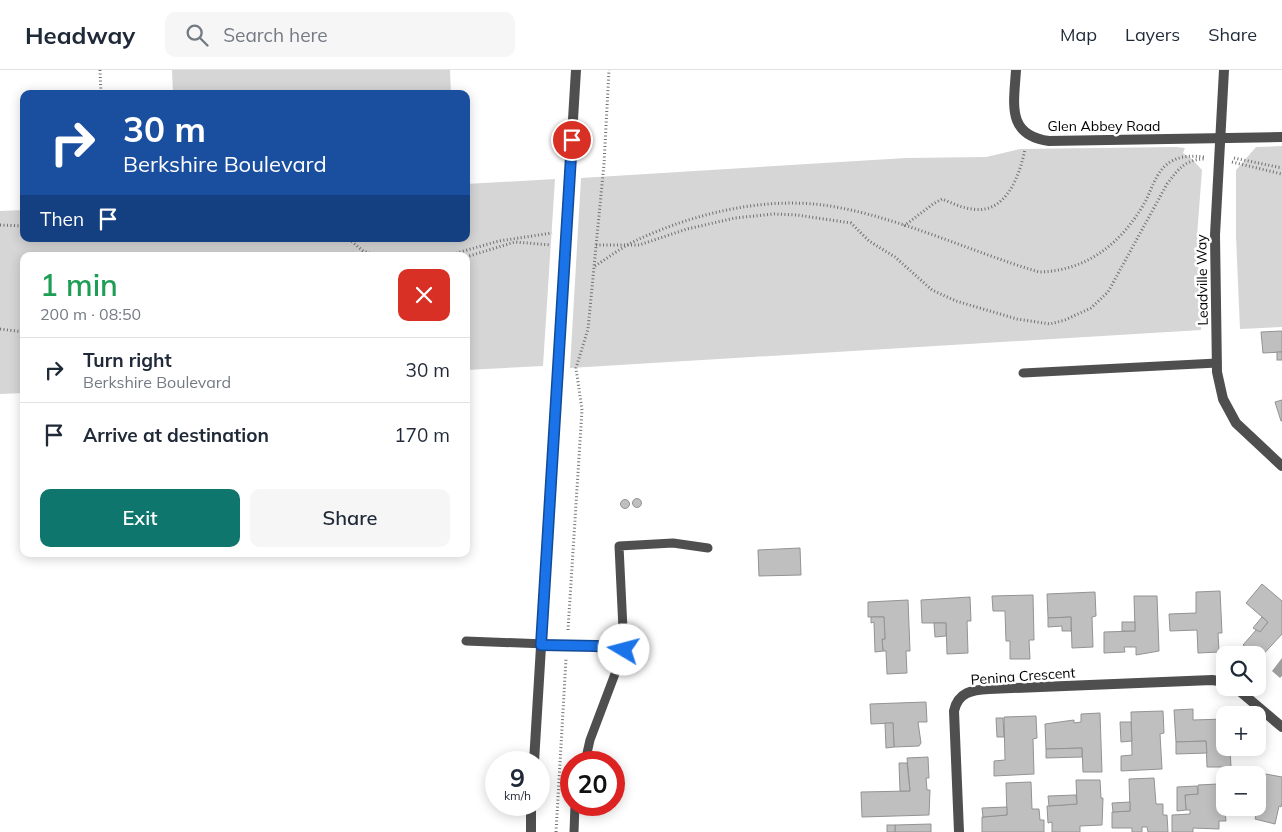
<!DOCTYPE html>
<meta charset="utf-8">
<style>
:root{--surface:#fff;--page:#f6f6f7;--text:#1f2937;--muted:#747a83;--line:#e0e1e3;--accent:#0f766e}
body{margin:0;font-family:Mulish,sans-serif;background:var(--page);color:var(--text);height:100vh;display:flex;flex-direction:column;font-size:19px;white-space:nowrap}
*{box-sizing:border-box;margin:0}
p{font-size:16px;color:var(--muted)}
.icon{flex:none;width:28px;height:28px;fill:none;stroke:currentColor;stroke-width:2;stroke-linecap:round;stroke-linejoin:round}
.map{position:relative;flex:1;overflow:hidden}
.sheet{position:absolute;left:20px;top:182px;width:450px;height:305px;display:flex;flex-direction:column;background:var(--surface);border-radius:10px;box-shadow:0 2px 12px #0003}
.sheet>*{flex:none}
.guide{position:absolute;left:20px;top:20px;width:450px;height:152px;border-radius:10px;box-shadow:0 2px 12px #0003;background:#1a4fa0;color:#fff;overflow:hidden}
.controls{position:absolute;left:1216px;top:576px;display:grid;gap:10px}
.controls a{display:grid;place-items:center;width:50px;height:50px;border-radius:10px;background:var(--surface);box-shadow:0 2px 12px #0003;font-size:25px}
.speed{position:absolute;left:485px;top:681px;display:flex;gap:10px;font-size:25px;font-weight:700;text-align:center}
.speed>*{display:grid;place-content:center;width:65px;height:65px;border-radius:50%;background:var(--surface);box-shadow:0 2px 12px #0003;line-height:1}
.speed small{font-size:12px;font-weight:400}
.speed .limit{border:8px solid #d22;background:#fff;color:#111}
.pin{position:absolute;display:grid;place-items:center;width:42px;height:42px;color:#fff;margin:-21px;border:2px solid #fff;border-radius:50%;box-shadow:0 1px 5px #0007}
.me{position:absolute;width:55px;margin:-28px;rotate:278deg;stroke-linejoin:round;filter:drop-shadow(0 0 4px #0008)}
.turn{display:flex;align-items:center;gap:18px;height:105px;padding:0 20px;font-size:22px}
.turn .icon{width:65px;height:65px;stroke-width:2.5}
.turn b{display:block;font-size:35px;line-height:42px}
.then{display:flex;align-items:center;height:48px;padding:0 20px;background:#0003;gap:10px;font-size:19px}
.round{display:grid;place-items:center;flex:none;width:52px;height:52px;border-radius:10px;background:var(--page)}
.headline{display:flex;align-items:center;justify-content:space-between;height:85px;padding:0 20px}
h1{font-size:30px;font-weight:600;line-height:38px;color:#1e9e55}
.button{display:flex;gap:10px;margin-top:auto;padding:10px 20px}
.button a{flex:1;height:58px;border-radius:10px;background:var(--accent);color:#fff;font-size:20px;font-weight:600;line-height:58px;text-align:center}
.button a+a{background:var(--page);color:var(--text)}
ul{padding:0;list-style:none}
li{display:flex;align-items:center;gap:15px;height:65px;padding:0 20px;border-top:1px solid var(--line)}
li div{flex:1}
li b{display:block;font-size:19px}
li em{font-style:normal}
header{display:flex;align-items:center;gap:30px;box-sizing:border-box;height:70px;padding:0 25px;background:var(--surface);border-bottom:1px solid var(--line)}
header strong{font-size:24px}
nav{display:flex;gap:28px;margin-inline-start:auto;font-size:18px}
.search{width:350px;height:45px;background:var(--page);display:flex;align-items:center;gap:12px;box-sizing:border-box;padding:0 18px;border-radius:10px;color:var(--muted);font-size:19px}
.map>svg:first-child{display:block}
.green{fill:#d6d6d6}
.water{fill:#9d9d9d}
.building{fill:#bfbfbf;stroke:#939393}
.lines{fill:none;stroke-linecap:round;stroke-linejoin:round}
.path{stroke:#717171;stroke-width:3;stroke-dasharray:1 2.5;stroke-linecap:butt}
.service{stroke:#4f4f4f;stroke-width:9}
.minor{stroke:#4f4f4f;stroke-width:10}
.tertiary{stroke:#4f4f4f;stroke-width:10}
.route-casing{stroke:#114b97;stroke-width:12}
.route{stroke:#1a73e8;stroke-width:9}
.labels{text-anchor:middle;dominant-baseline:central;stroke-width:5;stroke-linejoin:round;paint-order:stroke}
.street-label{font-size:14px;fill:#000;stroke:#fff}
</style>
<header>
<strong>Headway</strong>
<div class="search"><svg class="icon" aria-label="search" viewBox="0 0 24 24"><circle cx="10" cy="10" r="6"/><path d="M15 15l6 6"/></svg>Search here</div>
<nav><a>Map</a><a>Layers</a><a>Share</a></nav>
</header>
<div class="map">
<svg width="1282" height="762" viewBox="0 0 1282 762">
<rect width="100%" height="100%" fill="#fff"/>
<g class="green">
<polygon points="172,0 450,0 451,24 173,24"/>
<polygon points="1282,76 1282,257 1240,259 1236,166 1236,100 1256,77"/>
<polygon points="1176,77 1185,78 1183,83 1192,89 1202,100 1197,166 1201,260 570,298 581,108 906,88 986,87 1020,79"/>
<polygon points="555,109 543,296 466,300 466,186 24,186 24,323 0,324 0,141 24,140 24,169 466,169 466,114"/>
</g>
<polygon class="water" points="1282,588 1282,606 1280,608 1272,601"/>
<g class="building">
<polygon points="1282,261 1282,282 1263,283 1261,262"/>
<rect x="1277" y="282" width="5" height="8"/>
<polygon points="1282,330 1282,351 1281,351 1275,332"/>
<circle cx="637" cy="433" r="4.5"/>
<circle cx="625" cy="434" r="4.5"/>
<polygon points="800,478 801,505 759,506 758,480"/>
<polygon points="1262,514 1282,531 1282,564 1259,589 1258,585 1243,575 1257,559 1260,562 1268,552 1246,533"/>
<polygon points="1220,521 1222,563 1218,563 1219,582 1198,583 1197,560 1170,561 1169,544 1196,543 1196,522"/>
<polygon points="1095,522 1096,546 1092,547 1093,577 1072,578 1071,547 1048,548 1047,524"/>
<polygon points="1033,525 1034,570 1029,570 1030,589 1010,589 1010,571 1006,571 1005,541 993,541 992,526"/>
<polygon points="1134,526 1157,526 1159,581 1136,585 1136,577 1124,577 1125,582 1104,583 1104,562 1135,561"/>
<polygon points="970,527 971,551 967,551 968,583 947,584 946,553 922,553 921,530"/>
<polygon points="908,530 910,581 906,581 907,603 887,604 886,581 883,581 882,569 885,569 884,547 868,547 868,532"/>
<polygon points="871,547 884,547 885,569 882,569 883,581 875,582 874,552 871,553"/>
<polygon points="1071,547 1071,561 1062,561 1062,556 1048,557 1048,548"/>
<polygon points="1262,547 1268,552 1260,562 1253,558"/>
<rect x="1122" y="552" width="13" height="9"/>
<polygon points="934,553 946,553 946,566 935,567"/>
<polygon points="926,632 927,652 918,652 921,673 919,676 894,677 893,653 871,654 870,634"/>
<polygon points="1193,639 1193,650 1225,649 1225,678 1230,678 1231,697 1207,697 1206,671 1176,672 1174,640"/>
<polygon points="1163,641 1164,663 1160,664 1162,699 1121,701 1121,686 1132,685 1131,642"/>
<polygon points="1100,643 1102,702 1083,702 1082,678 1046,679 1045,654 1074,650 1074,653 1081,652 1081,644"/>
<polygon points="1036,646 1037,668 1033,669 1034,704 994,706 994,691 1005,690 1004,647"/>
<polygon points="996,648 1003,648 1004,667 997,667"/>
<polygon points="1120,652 1131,652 1132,671 1121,672"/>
<polygon points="885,653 893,653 894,677 886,678"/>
<polygon points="1206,671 1207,683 1176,684 1176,672"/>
<polygon points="1082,678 1082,687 1046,688 1046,679"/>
<polygon points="928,687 929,708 926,708 927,720 930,720 929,745 862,747 861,722 910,721 907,688"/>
<polygon points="899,693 907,693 910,721 900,721"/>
<polygon points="1249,701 1282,707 1282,733 1281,737 1279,736 1275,754 1255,749 1261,722 1258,721 1258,705 1248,705"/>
<polygon points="1154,708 1156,734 1163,734 1163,745 1167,745 1168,762 1148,762 1147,757 1142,757 1142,762 1132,762 1132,758 1112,758 1112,742 1130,741 1129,709"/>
<polygon points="1076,710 1100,710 1101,728 1103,728 1102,755 1080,756 1080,762 1052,762 1052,752 1048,753 1047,736 1077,734"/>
<polygon points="1031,712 1032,739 1039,739 1040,750 1044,750 1044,762 982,762 982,747 1007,745 1006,713"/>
<polygon points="1218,714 1219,740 1225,740 1226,751 1219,751 1219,759 1193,758 1193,762 1172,762 1172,745 1190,744 1190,740 1186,740 1185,725 1198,724 1198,715"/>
<polygon points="1197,716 1198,724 1185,725 1186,740 1177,741 1177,717"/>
<polygon points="1076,725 1077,734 1049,736 1048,726"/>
<polygon points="1130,732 1130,741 1113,742 1112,733"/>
<polygon points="1007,737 1007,745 983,747 982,738"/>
<polygon points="931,754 931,762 895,762 895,755"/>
<rect x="887" y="755" width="8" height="7"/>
</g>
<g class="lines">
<g class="path">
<polyline points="100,0 101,24"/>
<polyline points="1234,88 1282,98"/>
<polyline points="1232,92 1282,104"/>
<polyline points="0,155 24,156"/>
<path d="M904,156l29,-22 9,-5c10,4 20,9 30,10 34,6 48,-34 53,-60"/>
<polyline points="349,169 363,181 379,186"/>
<path d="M596,175h43l48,-16 48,-11 39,-4 23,1 54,8 18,18 26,16 37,33 24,11 61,18 33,5 15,-4 26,-12 17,-16 59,-108c12,-16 19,-25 39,-25"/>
<polyline points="446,186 499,171 552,163"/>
<polyline points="466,187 515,172 551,175"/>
<path d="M595,196c14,-9 27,-19 42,-26 54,-25 117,-41 177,-36 72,7 154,47 225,68 48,-1 83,-29 106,-70 8,-15 11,-32 27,-41 11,-6 21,-5 33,-4"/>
<polyline points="0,259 24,262"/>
<polyline points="568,560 582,340 576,298 588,259 604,94 609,0"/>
<polyline points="556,762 566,589"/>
</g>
<g class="service">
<polyline points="1023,303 1217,293"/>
<polyline points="466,571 596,576 624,580 590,670 585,692"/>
<polyline points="624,580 619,476 673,473 708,478"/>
<polyline points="574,762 575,735"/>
</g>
<g class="minor">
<path d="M1016,0c-2,34 -10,65 33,71l233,-4"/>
<polyline points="1224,0 1215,165 1217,302 1223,329 1236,353 1282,396"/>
<polyline points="1236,618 1282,657"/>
<path d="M959,762l-5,-121c4,-19 18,-21 35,-22l223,-9 13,2"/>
</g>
<g class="tertiary">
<polyline points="534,692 576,0"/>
<polyline points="531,762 531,735"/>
</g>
</g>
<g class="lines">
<defs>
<polyline id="route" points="572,70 541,575 596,576 624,580"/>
</defs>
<use href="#route" class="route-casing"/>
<use href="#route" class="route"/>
</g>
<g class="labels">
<g class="street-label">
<text x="1104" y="56">Glen Abbey Road</text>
<text transform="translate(1202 210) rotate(-91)">Leadville Way</text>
<text transform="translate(1023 606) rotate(-4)">Penina Crescent</text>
</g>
</g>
</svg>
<div class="controls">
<a><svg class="icon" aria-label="search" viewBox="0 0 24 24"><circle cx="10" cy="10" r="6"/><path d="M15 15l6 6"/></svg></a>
<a>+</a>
<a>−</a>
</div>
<div class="speed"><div>9<small>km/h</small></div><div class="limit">20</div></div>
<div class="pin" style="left:572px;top:70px;background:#d93025"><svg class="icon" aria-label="arrive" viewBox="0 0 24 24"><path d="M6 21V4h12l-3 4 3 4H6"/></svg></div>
<svg class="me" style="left:624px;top:580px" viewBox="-20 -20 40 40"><circle r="19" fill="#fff"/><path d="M0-13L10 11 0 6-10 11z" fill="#1a73e8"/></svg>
<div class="guide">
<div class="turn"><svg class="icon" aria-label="right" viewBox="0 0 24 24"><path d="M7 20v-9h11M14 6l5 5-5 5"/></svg><div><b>30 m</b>Berkshire Boulevard</div></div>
<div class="then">Then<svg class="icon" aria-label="arrive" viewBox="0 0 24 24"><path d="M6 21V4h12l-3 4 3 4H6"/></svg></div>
</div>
<section class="sheet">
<div class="headline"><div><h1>1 min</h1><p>200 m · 08:50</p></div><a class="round" style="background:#d93025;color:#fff"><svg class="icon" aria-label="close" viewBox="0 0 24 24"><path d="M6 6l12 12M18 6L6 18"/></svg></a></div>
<ul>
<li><svg class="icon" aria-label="right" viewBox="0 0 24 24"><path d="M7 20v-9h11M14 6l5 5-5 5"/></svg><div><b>Turn right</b><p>Berkshire Boulevard</p></div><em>30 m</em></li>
<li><svg class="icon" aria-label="arrive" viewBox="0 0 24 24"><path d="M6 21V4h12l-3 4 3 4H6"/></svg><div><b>Arrive at destination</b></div><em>170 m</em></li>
</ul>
<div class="button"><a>Exit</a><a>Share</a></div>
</section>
</div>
